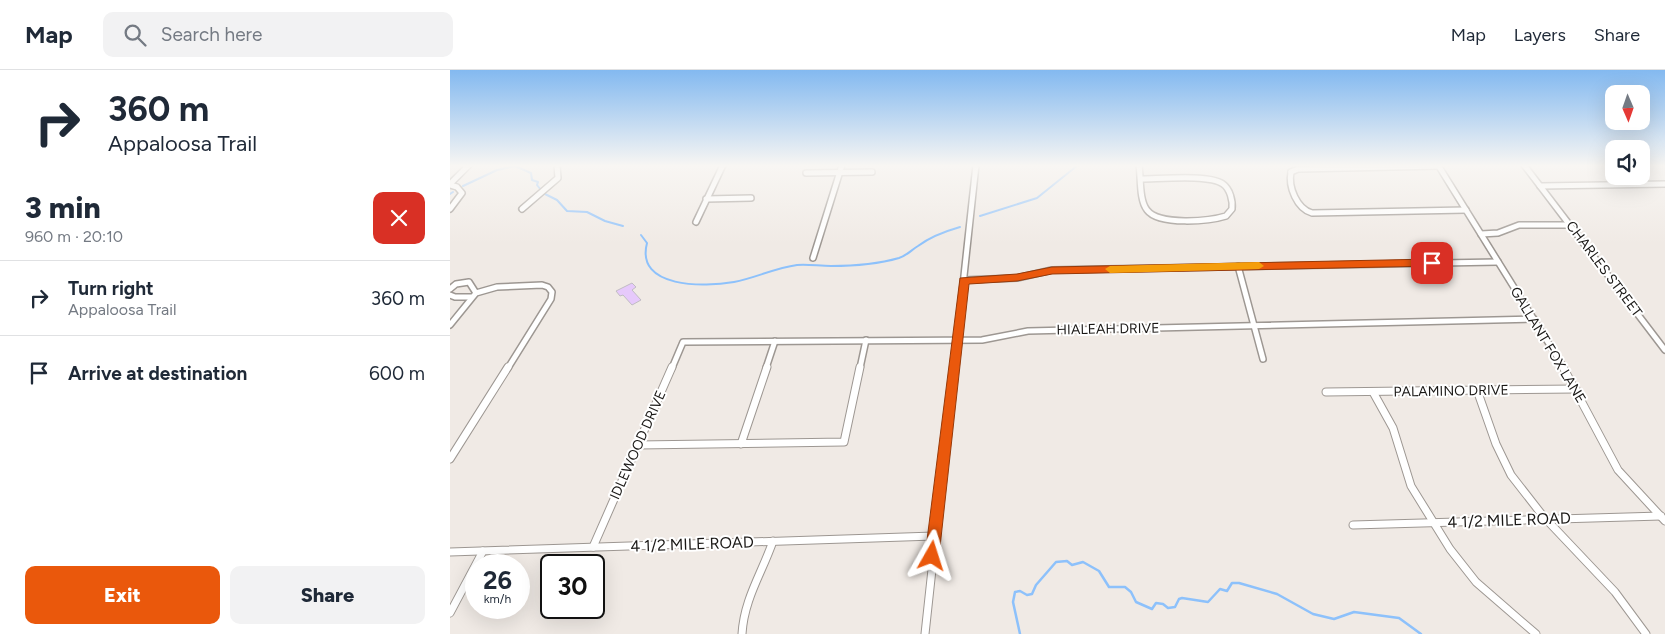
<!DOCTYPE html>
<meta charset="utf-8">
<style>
:root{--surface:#fff;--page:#f2f2f3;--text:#1f2937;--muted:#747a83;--line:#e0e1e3;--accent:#ea580c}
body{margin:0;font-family:Figtree,sans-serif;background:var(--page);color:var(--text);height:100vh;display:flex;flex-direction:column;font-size:19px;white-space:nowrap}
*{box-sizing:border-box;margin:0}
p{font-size:16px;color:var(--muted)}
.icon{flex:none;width:28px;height:28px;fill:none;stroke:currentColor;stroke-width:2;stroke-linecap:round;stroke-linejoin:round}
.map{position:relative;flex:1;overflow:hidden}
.drawer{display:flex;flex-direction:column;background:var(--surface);width:450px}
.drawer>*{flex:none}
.banner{background:#fff;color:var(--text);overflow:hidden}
.needle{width:32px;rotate:178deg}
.tools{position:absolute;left:1155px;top:15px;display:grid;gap:10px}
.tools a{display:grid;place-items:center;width:45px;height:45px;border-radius:10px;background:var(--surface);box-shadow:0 5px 20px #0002;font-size:25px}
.speed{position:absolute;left:15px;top:484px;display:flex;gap:10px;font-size:25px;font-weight:700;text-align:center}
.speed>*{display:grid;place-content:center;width:65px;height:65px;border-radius:50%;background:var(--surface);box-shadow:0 5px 20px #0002;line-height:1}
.speed small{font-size:12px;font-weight:400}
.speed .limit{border:2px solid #111;border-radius:8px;background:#fff;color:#111}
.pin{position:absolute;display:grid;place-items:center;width:42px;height:42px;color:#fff;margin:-21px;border-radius:10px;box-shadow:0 2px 8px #0006}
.me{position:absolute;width:55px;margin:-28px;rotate:6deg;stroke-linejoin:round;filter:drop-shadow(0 0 4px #0008)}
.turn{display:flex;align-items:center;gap:18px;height:105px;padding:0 25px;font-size:22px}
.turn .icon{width:65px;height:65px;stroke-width:2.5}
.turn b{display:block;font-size:35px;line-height:42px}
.round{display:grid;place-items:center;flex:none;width:52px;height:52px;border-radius:10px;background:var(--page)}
.head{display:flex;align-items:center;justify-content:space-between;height:85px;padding:0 25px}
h1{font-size:30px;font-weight:800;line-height:38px}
.button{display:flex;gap:10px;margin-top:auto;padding:10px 25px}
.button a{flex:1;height:58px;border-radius:10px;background:var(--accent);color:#fff;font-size:20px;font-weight:800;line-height:58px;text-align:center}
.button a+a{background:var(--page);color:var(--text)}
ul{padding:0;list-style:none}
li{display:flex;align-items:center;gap:15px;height:75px;padding:0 25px;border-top:1px solid var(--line)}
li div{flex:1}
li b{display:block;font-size:19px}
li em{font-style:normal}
header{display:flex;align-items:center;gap:30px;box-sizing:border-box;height:70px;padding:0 25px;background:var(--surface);border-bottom:1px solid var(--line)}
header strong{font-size:24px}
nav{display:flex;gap:28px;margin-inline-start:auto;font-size:18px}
.search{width:350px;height:45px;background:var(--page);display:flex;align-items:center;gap:12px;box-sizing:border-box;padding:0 18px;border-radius:10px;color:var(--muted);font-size:19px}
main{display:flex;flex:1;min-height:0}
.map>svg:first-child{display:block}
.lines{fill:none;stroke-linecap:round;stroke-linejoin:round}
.stream-far1{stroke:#8dc1fb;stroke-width:2}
.stream{stroke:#8dc1fb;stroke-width:2.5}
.building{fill:#e6c9fb;stroke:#c1bdc3}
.minor-far1-casing{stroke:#9d9792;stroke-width:8}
.minor-casing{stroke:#9d9792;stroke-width:9}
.minor-far1{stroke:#fff;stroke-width:5}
.minor{stroke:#fff;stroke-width:7}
.route{fill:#ea580c;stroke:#983908}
.slow{fill:#f59e0b}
.labels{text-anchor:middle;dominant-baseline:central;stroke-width:4;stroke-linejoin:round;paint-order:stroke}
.street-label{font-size:14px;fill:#1a1816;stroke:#fff}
.near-street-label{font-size:16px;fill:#1a1816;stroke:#fff}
</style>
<header>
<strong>Map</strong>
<div class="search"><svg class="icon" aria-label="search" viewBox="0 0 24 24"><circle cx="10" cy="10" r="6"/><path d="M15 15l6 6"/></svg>Search here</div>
<nav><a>Map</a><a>Layers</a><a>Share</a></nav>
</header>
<main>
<section class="drawer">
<div class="banner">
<div class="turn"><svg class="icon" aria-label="right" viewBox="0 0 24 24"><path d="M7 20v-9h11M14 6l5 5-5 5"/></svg><div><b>360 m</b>Appaloosa Trail</div></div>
</div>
<div class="head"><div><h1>3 min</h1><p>960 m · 20:10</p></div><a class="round" style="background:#d93025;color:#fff"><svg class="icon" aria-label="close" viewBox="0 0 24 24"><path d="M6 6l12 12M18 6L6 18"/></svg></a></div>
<ul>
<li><svg class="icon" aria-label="right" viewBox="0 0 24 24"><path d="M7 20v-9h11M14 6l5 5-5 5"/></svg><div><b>Turn right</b><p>Appaloosa Trail</p></div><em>360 m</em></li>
<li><svg class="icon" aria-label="arrive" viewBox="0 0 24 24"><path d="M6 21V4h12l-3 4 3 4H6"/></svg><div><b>Arrive at destination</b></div><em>600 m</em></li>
</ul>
<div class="button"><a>Exit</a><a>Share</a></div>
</section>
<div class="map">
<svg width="1215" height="564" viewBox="0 0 1215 564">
<rect width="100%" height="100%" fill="#f0eae5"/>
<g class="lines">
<g class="stream-far1">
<polyline points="13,116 47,100 65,96 81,103 82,110 88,112 87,115 91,120"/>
<polyline points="0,124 3,122"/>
<polyline points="95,124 107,130 117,141 137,142 155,151 173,156"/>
<polyline points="530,146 587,128 628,95"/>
<path d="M191,165l6,8c-12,46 58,44 87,39 21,-4 41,-14 63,-17 11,-1 22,1 34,1 22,0 47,-2 68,-8 9,-3 12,-8 19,-12 12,-9 28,-15 42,-19"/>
</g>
<polyline class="stream" points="570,564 563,532 565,522 570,521 577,525 582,524 586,515 606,492 617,491 622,495 633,492 649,501 659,517 675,517 681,522 686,532 702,539 706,533 713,534 718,538 725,537 729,529 732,528 758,532 770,519 777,521 782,513 789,513 827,524 863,544 884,549 904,542 949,548 971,564"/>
</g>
<polygon class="building" points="182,213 186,217 182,220 191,230 182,235 173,225 170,226 166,221"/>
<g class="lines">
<defs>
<g id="minor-far1">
<path d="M689,95c2,13 0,35 8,45 12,16 63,11 79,6l6,-7c1,-8 -2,-20 -9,-25 -13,-10 -64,-5 -82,-5"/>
<polyline points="988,95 1114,298"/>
<polyline points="1074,95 1215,280"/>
<path d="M841,102c-3,15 6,37 21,41l154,-3"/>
<polyline points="841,102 848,99 989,96"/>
<polyline points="356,103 422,102"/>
<polyline points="0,114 19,95"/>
<polyline points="0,115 7,117 12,123 0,139"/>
<polyline points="1090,116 1215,114"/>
<polyline points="256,129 301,128"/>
<polyline points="72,139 108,108 107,95"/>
<polyline points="246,152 273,95"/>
<polyline points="1031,164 1048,163 1069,155 1120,155"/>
<polyline points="363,188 392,95"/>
<polyline points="788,196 813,289"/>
<polyline points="514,210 567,208 602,200 1048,192"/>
<polyline points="0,219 6,214 19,212 26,223"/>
<polyline points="0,225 5,227 21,227"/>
<polyline points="0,255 26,223 47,217 92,215 98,217 102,222 101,229 58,298"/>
<polyline points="222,298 233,272 532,270 578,261 1084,249"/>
<polyline points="316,298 325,271"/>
<polyline points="410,298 416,270"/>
<polyline points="504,298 526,95"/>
</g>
<g id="minor">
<polyline points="1113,297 1168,400 1215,451"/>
<polyline points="1027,320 1046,374 1061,405 1093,446 1165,522 1196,564"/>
<polyline points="876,322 1126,319"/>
<polyline points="923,322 943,358 961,416 1000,479 1026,512 1086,564"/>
<polyline points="291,374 317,297"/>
<polyline points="188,375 394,372 410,297"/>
<polyline points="0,389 58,297"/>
<polyline points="903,455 1211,446"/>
<polyline points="143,477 222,297"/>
<polyline points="0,482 484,466"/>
<polyline points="0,543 33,481"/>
<path d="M292,564c2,-35 20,-61 31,-93"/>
<polyline points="475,564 504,297"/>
</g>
</defs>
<use href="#minor-far1" class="minor-far1-casing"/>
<use href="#minor" class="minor-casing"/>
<use href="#minor-far1" class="minor-far1"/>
<use href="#minor" class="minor"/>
</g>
<linearGradient id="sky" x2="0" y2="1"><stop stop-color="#83b9f0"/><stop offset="0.55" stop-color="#f8f6f3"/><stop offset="1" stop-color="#f8f6f3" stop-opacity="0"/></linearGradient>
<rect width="1215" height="174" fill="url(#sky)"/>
<polygon class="route" points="982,189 987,193 982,196 602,204 567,211 519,214 489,486 487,490 482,493 477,490 475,486 510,208 567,204 602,197"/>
<polygon class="slow" points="809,192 814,196 809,199 660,203 655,199 660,196"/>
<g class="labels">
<g class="street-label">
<text transform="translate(1154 199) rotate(53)">CHARLES STREET</text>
<text transform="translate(658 259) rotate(-1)">HIALEAH DRIVE</text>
<text transform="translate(1098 275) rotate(59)">GALLANT FOX LANE</text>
<text transform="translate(1001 321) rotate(-1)">PALAMINO DRIVE</text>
<text transform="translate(188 375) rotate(-66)">IDLEWOOD DRIVE</text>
</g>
<g class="near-street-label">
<text transform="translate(1059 450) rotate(-2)">4 1/2 MILE ROAD</text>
<text transform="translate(242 474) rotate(-2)">4 1/2 MILE ROAD</text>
</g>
</g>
</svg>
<div class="tools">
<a><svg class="needle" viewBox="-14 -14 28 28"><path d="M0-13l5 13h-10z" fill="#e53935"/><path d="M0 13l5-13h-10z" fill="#747a83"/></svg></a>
<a><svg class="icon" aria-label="sound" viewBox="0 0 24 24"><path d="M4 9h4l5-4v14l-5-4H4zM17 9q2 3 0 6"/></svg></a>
</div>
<div class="speed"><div>26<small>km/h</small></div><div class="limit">30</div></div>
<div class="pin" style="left:982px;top:193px;background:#d93025"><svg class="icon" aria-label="arrive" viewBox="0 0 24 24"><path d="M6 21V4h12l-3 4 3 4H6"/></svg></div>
<svg class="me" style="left:482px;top:486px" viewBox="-20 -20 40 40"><path d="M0-17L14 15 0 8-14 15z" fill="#ea580c" stroke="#fff" stroke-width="4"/></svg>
</div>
</main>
